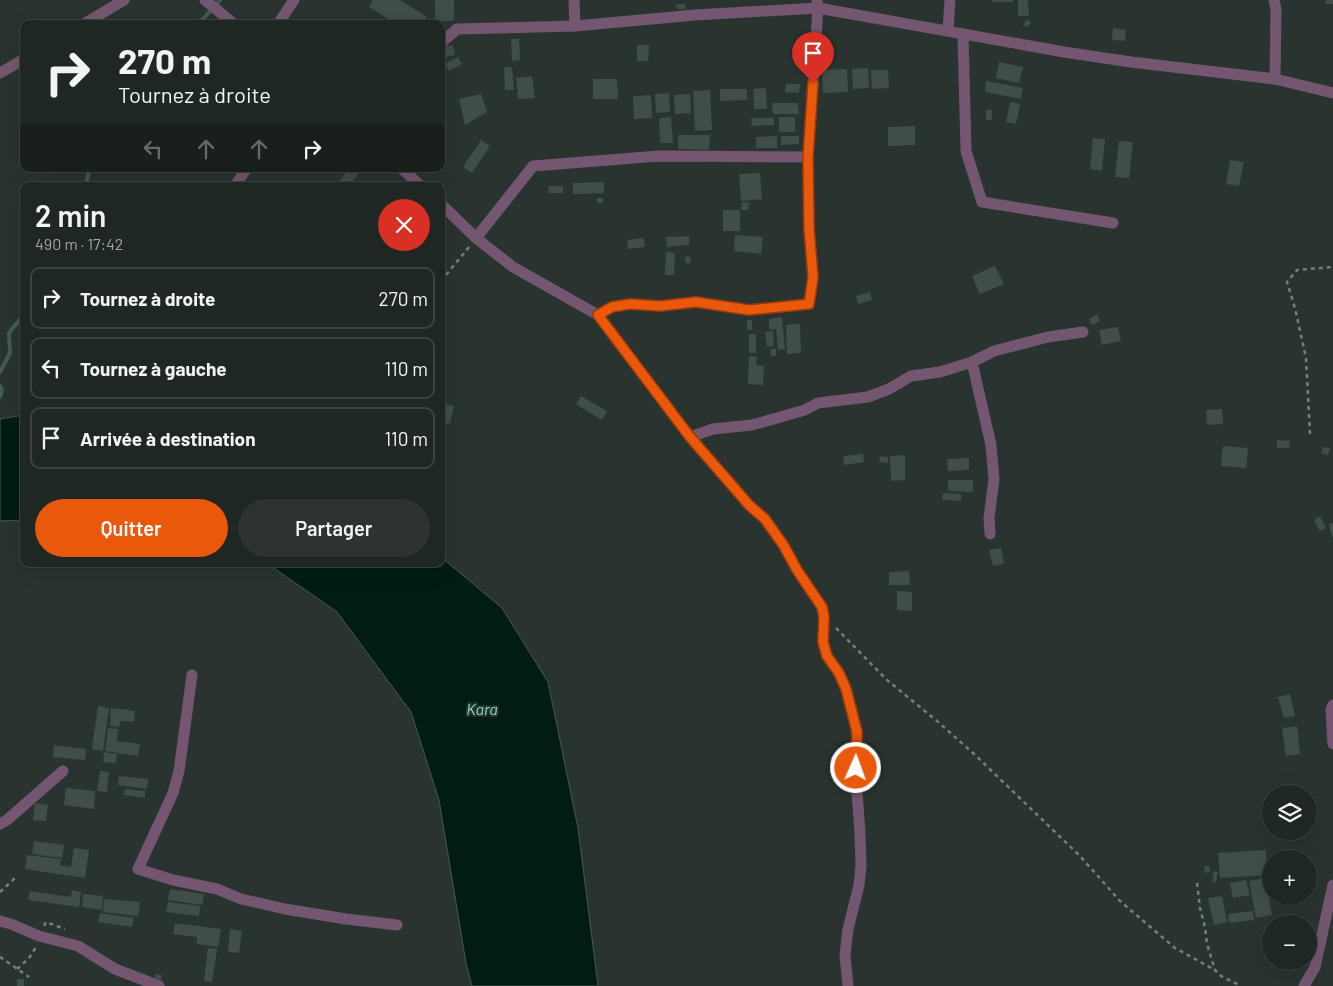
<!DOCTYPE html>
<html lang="fr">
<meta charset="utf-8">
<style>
:root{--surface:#1f2725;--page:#2c3332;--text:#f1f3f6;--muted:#a1a5a7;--line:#3c4442;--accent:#ea580c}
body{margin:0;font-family:Barlow,sans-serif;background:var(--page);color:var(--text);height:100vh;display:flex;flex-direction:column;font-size:19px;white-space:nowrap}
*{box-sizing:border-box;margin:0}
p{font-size:16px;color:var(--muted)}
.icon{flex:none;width:28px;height:28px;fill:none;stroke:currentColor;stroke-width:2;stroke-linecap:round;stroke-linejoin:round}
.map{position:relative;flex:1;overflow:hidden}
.side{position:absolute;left:20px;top:182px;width:425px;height:385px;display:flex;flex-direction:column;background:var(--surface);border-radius:10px;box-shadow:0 5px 20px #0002,0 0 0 1px var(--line)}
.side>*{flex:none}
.top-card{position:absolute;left:20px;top:20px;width:425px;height:152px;border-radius:10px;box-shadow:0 5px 20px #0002,0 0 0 1px var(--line);background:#1f2725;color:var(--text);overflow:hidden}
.fabs{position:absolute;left:1262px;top:785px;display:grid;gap:10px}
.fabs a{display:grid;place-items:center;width:55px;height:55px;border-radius:50%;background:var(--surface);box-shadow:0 5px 20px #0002,0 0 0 1px var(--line);font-size:25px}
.pin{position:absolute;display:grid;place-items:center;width:42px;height:42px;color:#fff;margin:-51px -21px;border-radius:50% 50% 50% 0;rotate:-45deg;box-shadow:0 0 5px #0007}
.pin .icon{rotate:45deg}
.me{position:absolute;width:55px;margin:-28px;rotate:2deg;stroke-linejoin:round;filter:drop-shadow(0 0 4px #0008)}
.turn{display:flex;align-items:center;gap:18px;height:105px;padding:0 15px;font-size:22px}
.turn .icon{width:65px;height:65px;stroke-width:2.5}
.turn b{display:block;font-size:35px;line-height:42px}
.lanes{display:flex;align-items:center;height:48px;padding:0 15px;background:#0003;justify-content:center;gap:25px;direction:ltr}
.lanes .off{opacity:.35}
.round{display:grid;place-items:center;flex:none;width:52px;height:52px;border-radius:26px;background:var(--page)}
.headline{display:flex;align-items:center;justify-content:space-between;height:85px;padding:0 15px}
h1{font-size:30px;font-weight:600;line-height:38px}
.button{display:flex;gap:10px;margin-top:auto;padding:10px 15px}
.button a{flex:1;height:58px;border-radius:30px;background:var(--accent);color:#fff;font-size:20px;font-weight:600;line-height:58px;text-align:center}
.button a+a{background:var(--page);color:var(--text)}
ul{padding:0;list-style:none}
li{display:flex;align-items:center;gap:15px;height:62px;margin:0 10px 8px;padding:0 5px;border:2px solid var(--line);border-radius:10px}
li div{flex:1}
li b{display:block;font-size:19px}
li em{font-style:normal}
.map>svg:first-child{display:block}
.water{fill:#001c15;stroke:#445a54}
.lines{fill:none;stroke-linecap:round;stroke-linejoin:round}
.stream{stroke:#445a54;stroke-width:4}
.building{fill:#414d49}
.path{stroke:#757f7c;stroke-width:2.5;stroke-dasharray:4 4;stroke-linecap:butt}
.street{stroke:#755670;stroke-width:11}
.route-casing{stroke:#983908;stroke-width:12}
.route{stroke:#ea580c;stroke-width:9}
.labels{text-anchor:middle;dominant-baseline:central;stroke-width:4;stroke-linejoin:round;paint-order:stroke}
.water-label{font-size:16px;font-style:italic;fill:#83dec6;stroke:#293431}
</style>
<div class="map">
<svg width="1333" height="986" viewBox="0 0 1333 986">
<rect width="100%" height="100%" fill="#293431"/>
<g class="water">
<polygon points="24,415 24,520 0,521 0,419"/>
<polygon points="441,557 502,608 548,682 578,828 598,986 472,986 466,963 439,800 411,712 337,612 268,564 441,564"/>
</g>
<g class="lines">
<g class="stream">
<polyline points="194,24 203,19 220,0"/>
<polyline points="86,186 89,169"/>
<polyline points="0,372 10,353 9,333 24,314"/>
<polyline points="0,386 2,390 0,397"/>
</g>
</g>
<g class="building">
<polygon points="373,0 400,0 427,17 422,24 396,24 369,7"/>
<rect x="435" y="0" width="19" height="21"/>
<rect x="992" y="0" width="21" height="2"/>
<polygon points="1018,0 1028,0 1029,16 1018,16"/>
<polygon points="1326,0 1333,0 1333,4 1325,4"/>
<polygon points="676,4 685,4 686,9 677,9"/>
<polygon points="1027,19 1031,22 1028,27 1023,25"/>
<polygon points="1113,28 1126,30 1125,41 1112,40"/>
<polygon points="511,39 519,39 520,60 512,61"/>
<polygon points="453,45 455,55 445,57 443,47"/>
<polygon points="637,45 649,45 648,61 637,61"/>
<polygon points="458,57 462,64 449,71 445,64"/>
<polygon points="999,62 1023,67 1019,83 996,78"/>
<polygon points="504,67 512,67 514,90 505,90"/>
<polygon points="868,68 869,88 853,89 852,69"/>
<polygon points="847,69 848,92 823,93 822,70"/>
<polygon points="871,70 888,70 889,88 872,89"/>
<polygon points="532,76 535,98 518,99 516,78"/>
<polygon points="593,79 617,79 618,99 593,99"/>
<polygon points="986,81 1023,88 1021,99 985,92"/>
<polygon points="786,84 800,84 799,93 785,92"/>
<polygon points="766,88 767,109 754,109 753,89"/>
<polygon points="720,89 747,89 747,100 720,101"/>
<polygon points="710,90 712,130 695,131 693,91"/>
<polygon points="669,93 670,112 656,113 655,94"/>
<polygon points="481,94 487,112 465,125 459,99"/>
<polygon points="690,94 691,113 675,114 674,95"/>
<polygon points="651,95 652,118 634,119 633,96"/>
<polygon points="1010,102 1020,104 1016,124 1006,122"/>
<polygon points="772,103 798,103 799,114 773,114"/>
<rect x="986" y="110" width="6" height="10"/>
<polygon points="671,117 673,143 660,143 659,118"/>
<rect x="779" y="117" width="16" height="15"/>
<polygon points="751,118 774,118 774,125 752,126"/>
<polygon points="915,126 915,145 888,146 888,127"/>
<polygon points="678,135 710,135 709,150 678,149"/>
<polygon points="777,136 777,148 756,148 756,137"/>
<polygon points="781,136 799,136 799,144 781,145"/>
<polygon points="1093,138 1105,139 1102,171 1090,169"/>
<polygon points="481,140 490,146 472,173 463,167"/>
<polygon points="1119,141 1133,142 1129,178 1115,177"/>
<polygon points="1230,160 1244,162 1239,186 1226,184"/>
<polygon points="348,169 361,169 350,186 346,186 339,182"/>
<polygon points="760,173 762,199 741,201 739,174"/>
<polygon points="604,182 604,193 573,194 573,183"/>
<polygon points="548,186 563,186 563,193 549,193"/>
<rect x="597" y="198" width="6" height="5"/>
<polygon points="742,202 749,203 748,210 741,210"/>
<rect x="723" y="210" width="17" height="21"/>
<polygon points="735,235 763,237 761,254 734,251"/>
<polygon points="689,236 689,245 667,247 666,237"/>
<polygon points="643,238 645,247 628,249 627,240"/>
<polygon points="666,252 675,253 674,275 665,275"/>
<polygon points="686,256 691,257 690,263 685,263"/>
<polygon points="995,266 1004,284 980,294 972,276"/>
<polygon points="870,292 872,300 858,304 856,296"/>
<polygon points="1097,314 1100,321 1092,325 1089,319"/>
<polygon points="782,317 785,349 778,350 776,329 769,330 769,319"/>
<rect x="747" y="320" width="5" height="10"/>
<polygon points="800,324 801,353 787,354 786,325"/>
<polygon points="1118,327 1121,341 1102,345 1099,330"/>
<polygon points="773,331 774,346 767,347 765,332"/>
<rect x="749" y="334" width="7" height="19"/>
<polygon points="776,348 776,356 771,356 770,349"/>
<polygon points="749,356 757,357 756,365 764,366 763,385 748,384"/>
<polygon points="581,396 607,411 602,420 576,404"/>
<polygon points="445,404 454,406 450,424 441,422"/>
<polygon points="1222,409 1223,424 1207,425 1206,410"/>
<polygon points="1277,440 1290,441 1289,448 1277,448"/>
<polygon points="1223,446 1248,448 1246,468 1221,466"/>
<polygon points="1323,447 1330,448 1328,455 1321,453"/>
<polygon points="863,454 864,462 844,465 843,456"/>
<polygon points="905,455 905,480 891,481 890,456"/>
<polygon points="880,456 888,457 888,463 879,462"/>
<polygon points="969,458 969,470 948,471 947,459"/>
<polygon points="948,480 973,480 973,492 948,491"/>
<polygon points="943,493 961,494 961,501 942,500"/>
<polygon points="1320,516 1326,528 1320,531 1314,520"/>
<polygon points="1333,523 1333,537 1332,537 1329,524"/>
<polygon points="1001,548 1004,563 993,566 989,550"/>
<polygon points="909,571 910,585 889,585 889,572"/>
<polygon points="897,591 912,592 912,611 897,610"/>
<polygon points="1290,694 1295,716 1284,718 1278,697"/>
<polygon points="98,706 109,708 103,751 92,749"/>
<polygon points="111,708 135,711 134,722 120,721 119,727 110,726"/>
<polygon points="1297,726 1300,754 1286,756 1282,728"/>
<polygon points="108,728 118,729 117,741 140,744 138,756 105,751"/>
<polygon points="54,745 86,749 85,760 53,757"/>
<polygon points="104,752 117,754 116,763 103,762"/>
<polygon points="100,771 109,772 107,792 97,791"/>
<polygon points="119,776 148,779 147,789 118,785"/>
<polygon points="66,788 95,791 94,809 64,805"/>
<polygon points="125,789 145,791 145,798 124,795"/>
<polygon points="35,803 48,805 46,821 33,820"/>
<polygon points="34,841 64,845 62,858 32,854"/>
<polygon points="74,848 89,850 85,878 25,869 27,855 61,859 60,865 71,867"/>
<polygon points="1266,850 1267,875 1220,878 1218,853"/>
<polygon points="1204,866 1209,866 1210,872 1205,873"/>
<polygon points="1214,871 1218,872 1216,882 1212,882"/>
<polygon points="1266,878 1272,915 1256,918 1249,881"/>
<polygon points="1246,880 1250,895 1233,898 1230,883"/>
<polygon points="170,889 204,894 202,905 168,900"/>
<polygon points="72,890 81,892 79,907 28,900 30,891 71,897"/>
<polygon points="83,894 103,896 102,910 82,907"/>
<polygon points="1222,896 1227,922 1214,925 1208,898"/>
<polygon points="104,899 140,902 138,916 103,912"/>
<polygon points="168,902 200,906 199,916 166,912"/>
<polygon points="1253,911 1254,920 1229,923 1228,914"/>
<polygon points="100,913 134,918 132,927 98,922"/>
<polygon points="175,923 221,929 218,947 197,944 197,937 173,934"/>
<polygon points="230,929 242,931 239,953 228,952"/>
<polygon points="208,948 217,949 212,982 204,981"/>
<polygon points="155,974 162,975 161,980 155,979"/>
<rect x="17" y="979" width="7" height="7"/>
</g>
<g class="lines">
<g class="path">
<polyline points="441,281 469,247"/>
<polyline points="1310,434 1306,358 1295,308 1287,282 1297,270 1333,267"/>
<polyline points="836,628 887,680 937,721 973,753 1080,856 1120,901 1175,948 1215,970"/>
<polyline points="1197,883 1200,908 1205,927 1207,944 1215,970 1221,976 1241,986"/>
<polyline points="0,892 15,878"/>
<polyline points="44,926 46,922 65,929"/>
<polyline points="0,957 29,977"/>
<polyline points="17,969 29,958 36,947"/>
</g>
<g class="street">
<polyline points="205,0 234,24"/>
<polyline points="574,0 575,26"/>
<polyline points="1274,0 1276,10 1275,79"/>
<polyline points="84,24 124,0"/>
<polyline points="278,24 294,0"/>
<polyline points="948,31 950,0"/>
<polyline points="963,34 966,151 982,202 1113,223"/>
<polyline points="441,43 457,29 575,26 695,15 818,8 1064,52 1131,62 1275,79 1333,93"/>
<polyline points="0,73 24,59"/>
<polyline points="402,169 421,186"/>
<polyline points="235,186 246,169"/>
<polyline points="441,204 476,238 513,267 598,315 690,437 749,505 765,519 784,546 797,570 822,607 824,617 823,642 827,656 839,673 846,689 857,731 856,778 860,833 861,866 859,885 848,929 845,955 848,986"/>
<polyline points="476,238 533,166 659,156 808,157"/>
<polyline points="598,315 612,307 630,304 660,306 696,302 749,310 809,304 813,277 809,228 808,157 818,8 817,0"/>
<polyline points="972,362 991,445 994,479 989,518 990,534"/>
<polyline points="690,437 713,429 752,425 805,410 818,403 868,397 889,389 911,376 940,372 972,362 994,351 1048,337 1083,332"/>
<polyline points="192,675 179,771 173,793 138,869 173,880 217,889 241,899 285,909 346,919 397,925"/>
<polyline points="1333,705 1331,710 1333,744"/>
<polyline points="0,824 7,820 63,771"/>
<polyline points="0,921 11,924 39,936 78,946 115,969 159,986"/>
<polyline points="1304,986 1315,967 1333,885"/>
</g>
</g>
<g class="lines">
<defs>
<polyline id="route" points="813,83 808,157 809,228 813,277 809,304 749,310 696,302 660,306 630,304 612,307 598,315 690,437 749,505 765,519 784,546 797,570 822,607 824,617 823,642 827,656 839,673 846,689 854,720 857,732 856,768"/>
</defs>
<use href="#route" class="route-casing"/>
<use href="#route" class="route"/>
</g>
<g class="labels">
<g class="water-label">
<text x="482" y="708">Kara</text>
</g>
</g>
</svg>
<div class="fabs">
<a><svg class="icon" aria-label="layers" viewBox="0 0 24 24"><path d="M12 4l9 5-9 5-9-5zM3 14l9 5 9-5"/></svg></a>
<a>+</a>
<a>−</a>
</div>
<div class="pin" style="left:813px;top:83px;background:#d93025"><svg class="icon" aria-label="arrive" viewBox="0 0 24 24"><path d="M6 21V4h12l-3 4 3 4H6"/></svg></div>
<svg class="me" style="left:856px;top:768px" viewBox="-20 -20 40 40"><circle r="17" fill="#ea580c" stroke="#fff" stroke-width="3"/><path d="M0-11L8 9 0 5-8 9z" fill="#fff"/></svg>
<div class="top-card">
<div class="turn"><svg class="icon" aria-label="right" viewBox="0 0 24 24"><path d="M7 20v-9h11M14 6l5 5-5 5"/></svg><div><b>270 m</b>Tournez à droite</div></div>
<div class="lanes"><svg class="icon off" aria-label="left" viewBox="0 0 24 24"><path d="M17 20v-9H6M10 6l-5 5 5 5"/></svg><svg class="icon off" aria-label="ahead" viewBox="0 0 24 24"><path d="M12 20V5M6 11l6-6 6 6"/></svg><svg class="icon off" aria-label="ahead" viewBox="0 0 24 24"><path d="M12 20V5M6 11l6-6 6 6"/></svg><svg class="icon" aria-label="right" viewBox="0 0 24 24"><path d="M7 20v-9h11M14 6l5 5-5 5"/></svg></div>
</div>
<section class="side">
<div class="headline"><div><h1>2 min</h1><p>490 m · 17:42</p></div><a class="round" style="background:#d93025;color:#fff"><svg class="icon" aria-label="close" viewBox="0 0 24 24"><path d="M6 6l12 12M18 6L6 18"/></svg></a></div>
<ul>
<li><svg class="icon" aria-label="right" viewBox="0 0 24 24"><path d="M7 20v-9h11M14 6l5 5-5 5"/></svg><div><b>Tournez à droite</b></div><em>270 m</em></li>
<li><svg class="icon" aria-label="left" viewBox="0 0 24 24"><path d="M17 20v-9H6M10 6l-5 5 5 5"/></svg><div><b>Tournez à gauche</b></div><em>110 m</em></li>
<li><svg class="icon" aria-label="arrive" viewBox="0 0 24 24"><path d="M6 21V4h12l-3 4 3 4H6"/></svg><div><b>Arrivée à destination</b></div><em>110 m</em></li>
</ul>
<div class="button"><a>Quitter</a><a>Partager</a></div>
</section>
</div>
